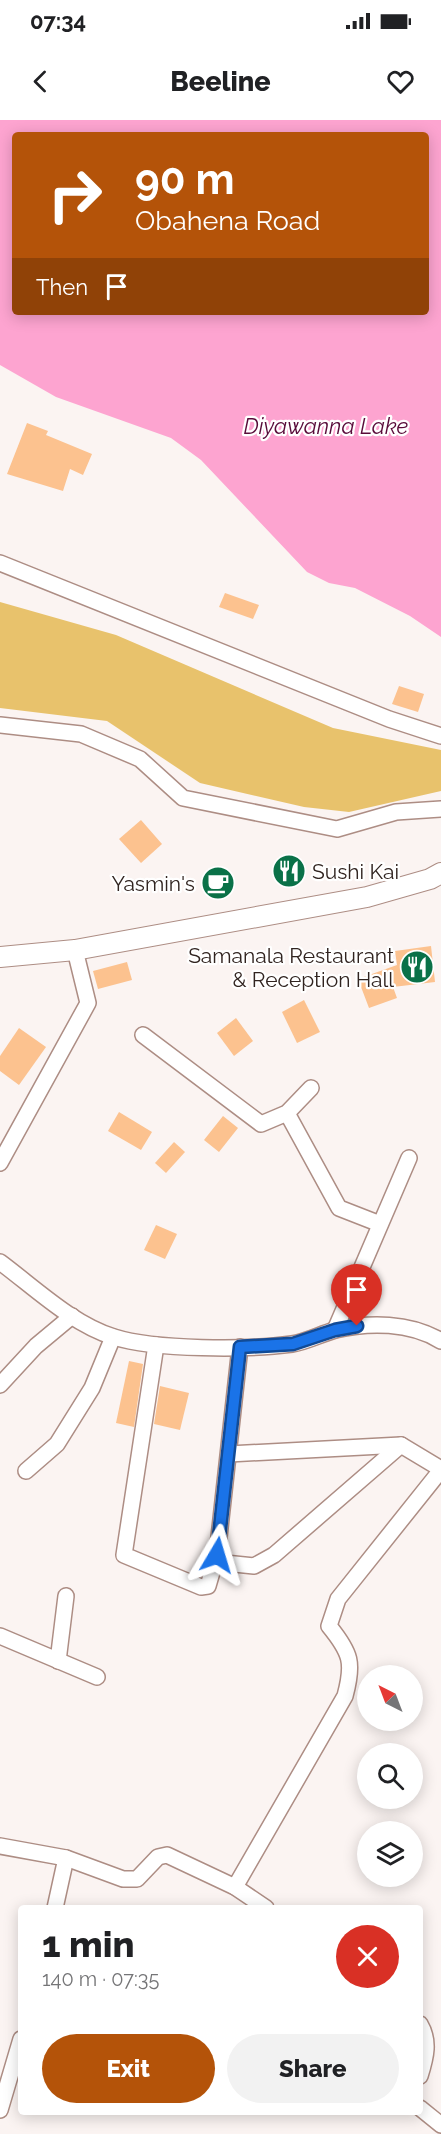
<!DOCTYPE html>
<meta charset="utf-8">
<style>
:root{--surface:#fff;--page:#f2f2f2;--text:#202124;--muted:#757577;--accent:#b45309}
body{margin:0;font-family:Raleway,sans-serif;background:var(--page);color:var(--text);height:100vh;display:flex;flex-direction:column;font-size:22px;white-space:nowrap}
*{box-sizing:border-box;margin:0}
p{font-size:20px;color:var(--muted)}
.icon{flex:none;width:33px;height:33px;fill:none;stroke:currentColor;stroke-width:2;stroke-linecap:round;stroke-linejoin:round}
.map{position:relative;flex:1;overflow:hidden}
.panel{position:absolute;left:18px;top:1785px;width:405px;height:210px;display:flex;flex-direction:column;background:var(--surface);border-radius:6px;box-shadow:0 3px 15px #0003}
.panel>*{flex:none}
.top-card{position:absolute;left:12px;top:12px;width:417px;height:183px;border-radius:6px;box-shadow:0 3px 15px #0003;background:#b45309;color:#fff;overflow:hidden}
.needle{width:39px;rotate:318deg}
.controls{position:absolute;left:357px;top:1545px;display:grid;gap:12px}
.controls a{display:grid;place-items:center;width:66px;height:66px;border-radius:50%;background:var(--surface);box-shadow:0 3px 15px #0003;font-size:30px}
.pin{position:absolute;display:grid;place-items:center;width:51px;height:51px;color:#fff;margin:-62px -26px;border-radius:50% 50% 50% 0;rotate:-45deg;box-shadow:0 0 6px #0007}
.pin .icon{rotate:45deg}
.me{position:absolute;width:66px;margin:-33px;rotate:7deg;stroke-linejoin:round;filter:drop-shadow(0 0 4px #0008)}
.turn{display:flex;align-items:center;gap:21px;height:126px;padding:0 24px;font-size:27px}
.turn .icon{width:78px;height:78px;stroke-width:2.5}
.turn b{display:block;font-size:42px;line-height:51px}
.then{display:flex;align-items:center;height:57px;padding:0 24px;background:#0003;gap:12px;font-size:22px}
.round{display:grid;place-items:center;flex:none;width:63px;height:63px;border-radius:32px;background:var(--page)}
.head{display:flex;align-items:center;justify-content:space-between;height:102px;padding:0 24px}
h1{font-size:36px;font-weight:800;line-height:45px}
.button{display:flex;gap:12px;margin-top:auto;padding:12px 24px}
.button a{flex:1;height:69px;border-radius:36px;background:var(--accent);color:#fff;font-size:24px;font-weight:800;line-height:69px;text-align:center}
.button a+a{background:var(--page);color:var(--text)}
.status{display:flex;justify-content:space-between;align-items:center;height:42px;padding:0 30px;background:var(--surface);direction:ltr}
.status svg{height:16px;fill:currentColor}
header{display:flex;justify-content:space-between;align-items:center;height:78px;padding:0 24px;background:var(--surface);font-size:27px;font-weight:800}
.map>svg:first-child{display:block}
.green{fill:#e8c26c}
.water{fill:#fda4d0;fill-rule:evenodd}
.building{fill:#fcc28f}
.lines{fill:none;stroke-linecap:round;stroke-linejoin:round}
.minor-casing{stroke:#ad8d84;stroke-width:18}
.major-casing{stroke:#ad8d84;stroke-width:22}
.minor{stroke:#fff;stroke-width:15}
.major{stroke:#fff;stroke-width:20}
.route-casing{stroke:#114b97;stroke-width:15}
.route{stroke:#1a73e8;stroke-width:10}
.labels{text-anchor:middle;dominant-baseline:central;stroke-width:4.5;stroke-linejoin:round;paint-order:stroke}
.poi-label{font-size:21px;fill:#312420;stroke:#fff;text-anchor:end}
.water-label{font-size:22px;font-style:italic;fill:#580a39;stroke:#fff}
</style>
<div class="status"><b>07:34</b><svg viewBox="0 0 49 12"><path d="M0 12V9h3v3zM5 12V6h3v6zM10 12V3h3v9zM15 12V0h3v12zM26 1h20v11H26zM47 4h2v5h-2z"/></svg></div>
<header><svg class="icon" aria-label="back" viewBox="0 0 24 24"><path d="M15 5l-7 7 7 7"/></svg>Beeline<svg class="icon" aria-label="heart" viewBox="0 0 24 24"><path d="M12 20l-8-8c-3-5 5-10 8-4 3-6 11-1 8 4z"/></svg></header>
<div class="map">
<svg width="441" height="2014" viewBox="0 0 441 2014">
<rect width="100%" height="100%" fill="#fbf4f2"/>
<polygon class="green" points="0,482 116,515 333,608 441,630 441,671 349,692 304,687 200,663 107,601 0,588"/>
<path class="water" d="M0,0h441v517l-31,-21 -55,-28 -26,-5 -22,-11 -106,-112 -30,-22 -115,-41 -56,-32zM15,15h411v177h-411z"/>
<g class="building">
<polygon points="27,303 48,311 46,315 92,334 83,355 70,349 63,371 7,354"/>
<polygon points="225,473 259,485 253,499 219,487"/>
<polygon points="399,566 424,574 418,592 392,584"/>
<polygon points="141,700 162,724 141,743 119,719"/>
<polygon points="431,826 435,862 393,867 397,878 369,888 358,859 397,845 395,831"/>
<polygon points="127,842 132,860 98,869 93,851"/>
<polygon points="304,880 320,912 297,923 282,892"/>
<polygon points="236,898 253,921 234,936 217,913"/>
<polygon points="19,908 46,927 19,965 0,951 0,936"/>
<polygon points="119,992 152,1012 141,1030 108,1011"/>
<polygon points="223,996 238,1008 219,1032 204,1020"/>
<polygon points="174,1022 185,1032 166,1053 155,1043"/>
<polygon points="156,1105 177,1114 165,1139 144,1130"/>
<polygon points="129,1241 143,1244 134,1307 116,1303"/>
<polygon points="160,1266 189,1273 180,1310 154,1304"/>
</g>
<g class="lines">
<defs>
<g id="minor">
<polyline points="0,443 389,599 441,616"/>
<polyline points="0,605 81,614 140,639 183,678 337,709 396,692 441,689"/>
<polyline points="143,915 261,1004 287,993 311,968"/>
<polyline points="287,993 339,1088 380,1104"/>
<polyline points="0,1043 88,883 75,830"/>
<path d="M0,1142c35,26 72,62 114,75 41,13 134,13 178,7 14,-2 29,-10 43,-14 34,-8 75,-8 106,11"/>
<polyline points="335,1210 409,1038"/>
<polyline points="156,1225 124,1435 201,1467 208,1466 217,1435"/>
<polyline points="240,1227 217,1435 225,1443 254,1446 274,1435 401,1325"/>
<polyline points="0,1265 36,1226 72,1196"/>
<polyline points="229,1334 401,1325 441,1349"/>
<polyline points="26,1351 57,1324 92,1268 113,1217"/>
<polyline points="0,1516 97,1557"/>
<polyline points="58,1541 66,1476"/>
<polyline points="0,1726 66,1738 123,1759 137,1759 158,1737 167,1735 235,1767 266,1788"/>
<path d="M235,1767l110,-191c9,-33 6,-43 -16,-70l9,-27 103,-129"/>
<polyline points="55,1788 66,1738"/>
<path d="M420,1904c10,17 6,33 0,52"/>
<polyline points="420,1988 441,2005"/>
<polyline points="0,1990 21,1919"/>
</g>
<polyline id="major" points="0,837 75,830 367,777 430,759 441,753"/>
</defs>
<use href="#minor" class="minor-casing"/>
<use href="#major" class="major-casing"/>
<use href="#minor" class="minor"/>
<use href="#major" class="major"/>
</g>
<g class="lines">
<defs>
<polyline id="route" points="217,1435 240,1227 293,1224 335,1210 357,1206"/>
</defs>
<use href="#route" class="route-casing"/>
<use href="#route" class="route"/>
</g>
<defs>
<symbol id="restaurant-disc" viewBox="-11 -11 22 22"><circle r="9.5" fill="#0a7148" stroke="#fff"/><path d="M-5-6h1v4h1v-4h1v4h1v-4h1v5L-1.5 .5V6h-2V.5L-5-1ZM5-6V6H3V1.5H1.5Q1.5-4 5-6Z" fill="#fff"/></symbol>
<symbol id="cafe-disc" viewBox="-11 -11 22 22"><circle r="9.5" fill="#0a7148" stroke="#fff"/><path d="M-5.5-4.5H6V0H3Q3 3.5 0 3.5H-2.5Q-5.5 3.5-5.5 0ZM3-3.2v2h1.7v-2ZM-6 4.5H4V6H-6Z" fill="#fff"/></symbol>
</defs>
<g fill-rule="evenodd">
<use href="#restaurant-disc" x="270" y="732" width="38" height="38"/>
<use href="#cafe-disc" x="199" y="744" width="38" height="38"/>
<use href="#restaurant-disc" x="398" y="828" width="38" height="38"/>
</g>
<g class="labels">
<g class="poi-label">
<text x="312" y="751" text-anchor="start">Sushi Kai</text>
<text x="195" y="763">Yasmin's</text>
<text x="394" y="835">Samanala Restaurant<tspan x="394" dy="24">&amp; Reception Hall</tspan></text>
</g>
<g class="water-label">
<text x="326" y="306">Diyawanna Lake</text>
</g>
</g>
</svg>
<div class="controls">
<a><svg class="needle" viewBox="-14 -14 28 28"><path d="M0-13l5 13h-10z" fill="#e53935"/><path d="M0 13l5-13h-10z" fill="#757577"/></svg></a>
<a><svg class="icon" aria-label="search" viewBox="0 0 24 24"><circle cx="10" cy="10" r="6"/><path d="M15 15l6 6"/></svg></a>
<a><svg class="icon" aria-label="layers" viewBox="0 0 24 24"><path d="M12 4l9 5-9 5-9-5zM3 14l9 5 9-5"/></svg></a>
</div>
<div class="pin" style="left:357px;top:1206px;background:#d93025"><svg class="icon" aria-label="arrive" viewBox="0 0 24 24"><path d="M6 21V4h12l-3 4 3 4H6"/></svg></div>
<svg class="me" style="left:217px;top:1435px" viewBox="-20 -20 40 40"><path d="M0-17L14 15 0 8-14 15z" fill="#1a73e8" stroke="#fff" stroke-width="4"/></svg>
<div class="top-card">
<div class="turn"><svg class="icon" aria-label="right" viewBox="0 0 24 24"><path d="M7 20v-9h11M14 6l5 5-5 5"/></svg><div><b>90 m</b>Obahena Road</div></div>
<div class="then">Then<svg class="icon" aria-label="arrive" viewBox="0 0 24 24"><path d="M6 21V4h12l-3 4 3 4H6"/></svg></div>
</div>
<section class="panel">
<div class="head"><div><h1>1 min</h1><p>140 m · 07:35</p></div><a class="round" style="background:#d93025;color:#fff"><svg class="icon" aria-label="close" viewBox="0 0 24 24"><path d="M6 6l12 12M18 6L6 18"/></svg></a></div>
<div class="button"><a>Exit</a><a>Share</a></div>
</section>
</div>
